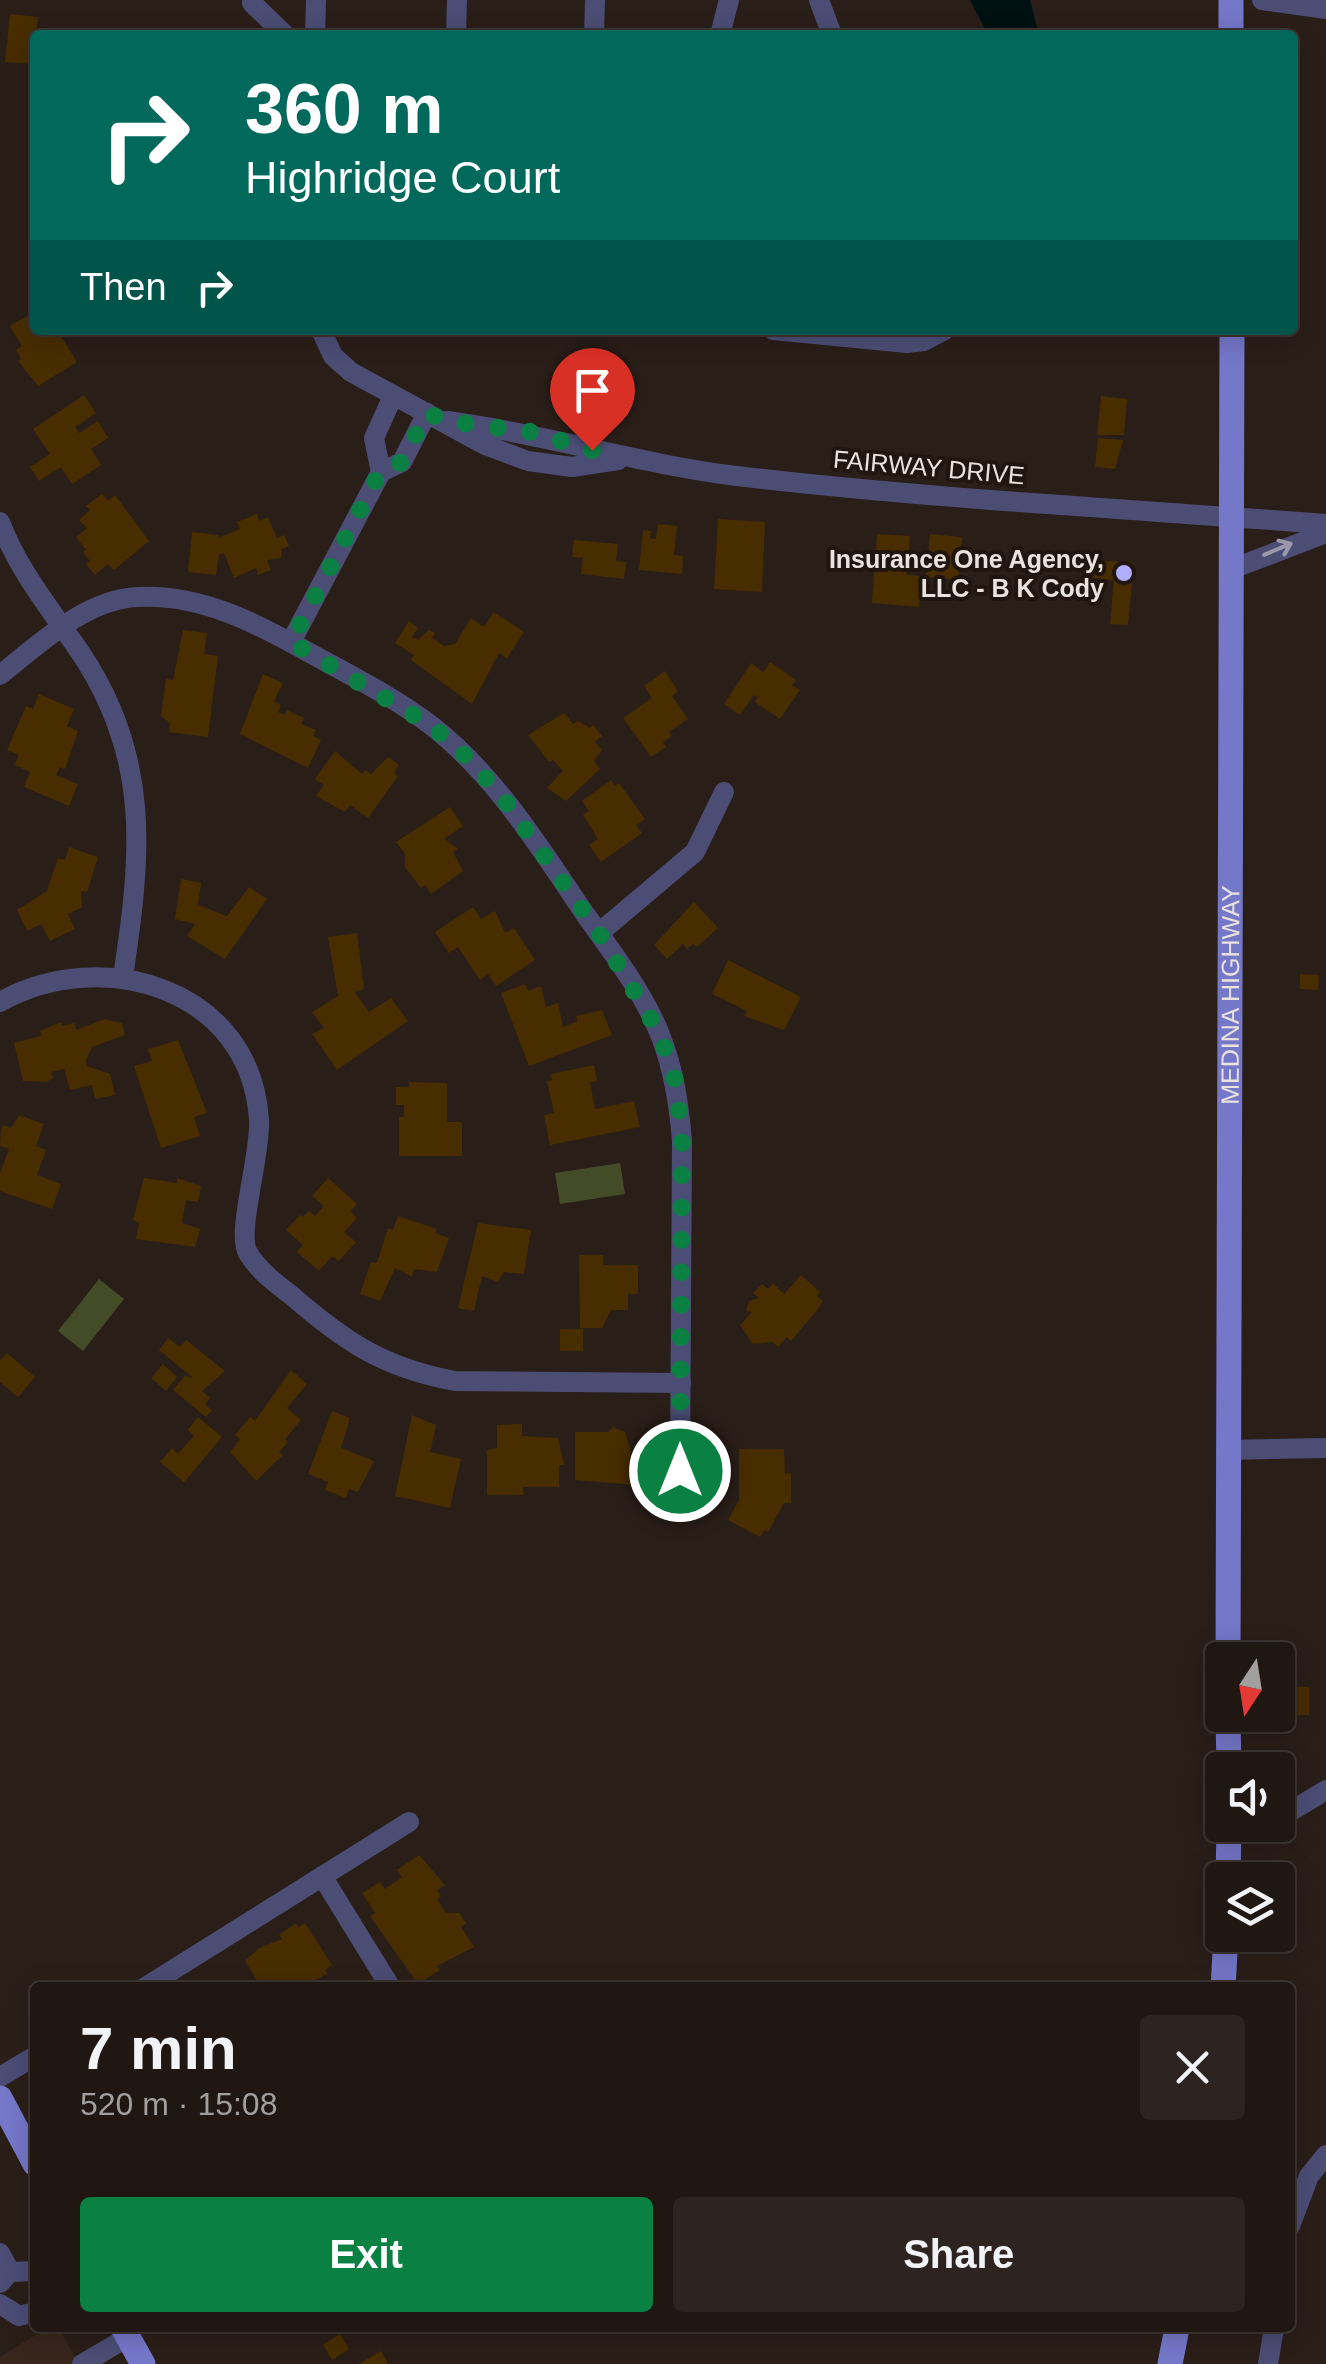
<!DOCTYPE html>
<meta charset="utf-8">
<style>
:root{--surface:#201612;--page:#2d2320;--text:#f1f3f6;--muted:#a29f9f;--line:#3d3532;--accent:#0b8043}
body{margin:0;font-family:Helvetica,sans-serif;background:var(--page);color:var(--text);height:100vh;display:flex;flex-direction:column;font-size:38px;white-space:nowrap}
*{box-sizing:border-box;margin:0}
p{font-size:32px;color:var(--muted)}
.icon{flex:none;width:55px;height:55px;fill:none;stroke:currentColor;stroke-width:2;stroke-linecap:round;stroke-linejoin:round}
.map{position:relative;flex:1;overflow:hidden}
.panel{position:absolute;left:30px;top:1982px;width:1265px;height:350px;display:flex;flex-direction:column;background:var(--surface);border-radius:10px;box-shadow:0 5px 25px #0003,0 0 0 2px var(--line)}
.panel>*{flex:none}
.banner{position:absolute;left:30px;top:30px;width:1268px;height:305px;border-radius:10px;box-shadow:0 5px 25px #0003,0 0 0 2px var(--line);background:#00695c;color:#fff;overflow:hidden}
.needle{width:65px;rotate:192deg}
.buttons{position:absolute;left:1205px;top:1642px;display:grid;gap:20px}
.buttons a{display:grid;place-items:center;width:90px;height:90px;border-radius:10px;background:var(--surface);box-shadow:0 5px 25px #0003,0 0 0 2px var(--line);font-size:50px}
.pin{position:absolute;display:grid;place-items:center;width:85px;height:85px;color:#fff;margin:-102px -42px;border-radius:50% 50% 50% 0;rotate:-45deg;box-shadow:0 0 10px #0007}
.pin .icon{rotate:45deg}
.me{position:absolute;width:110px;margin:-55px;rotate:0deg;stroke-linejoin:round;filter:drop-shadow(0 0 8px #0008)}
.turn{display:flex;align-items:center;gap:35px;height:210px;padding:0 50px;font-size:45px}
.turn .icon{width:130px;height:130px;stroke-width:2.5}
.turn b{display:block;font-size:70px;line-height:85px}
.then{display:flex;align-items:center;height:95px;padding:0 50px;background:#0003;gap:20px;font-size:38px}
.round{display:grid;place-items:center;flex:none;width:105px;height:105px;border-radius:10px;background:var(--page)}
.headline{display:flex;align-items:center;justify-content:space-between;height:170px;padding:0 50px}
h1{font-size:60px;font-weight:600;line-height:75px}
.cta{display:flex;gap:20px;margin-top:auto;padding:20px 50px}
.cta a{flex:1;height:115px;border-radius:10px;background:var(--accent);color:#fff;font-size:40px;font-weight:600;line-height:115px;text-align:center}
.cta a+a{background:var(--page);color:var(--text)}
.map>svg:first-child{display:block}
.built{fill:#38261d}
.green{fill:#434b27}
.water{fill:#001112}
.building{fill:#482d01}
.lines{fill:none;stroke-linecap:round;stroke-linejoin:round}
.minor{stroke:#4b4d75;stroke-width:20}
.major{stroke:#7577c9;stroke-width:25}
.oneway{stroke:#9a98a9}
.route{stroke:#0b8043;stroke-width:18;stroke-dasharray:0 32.4}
.poi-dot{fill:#aeaefa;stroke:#21150f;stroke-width:4}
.labels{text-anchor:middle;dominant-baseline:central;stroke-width:8;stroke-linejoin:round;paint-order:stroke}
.street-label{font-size:25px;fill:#eae2dd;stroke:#21150f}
.poi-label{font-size:25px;font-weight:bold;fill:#eae2dd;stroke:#21150f;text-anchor:end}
</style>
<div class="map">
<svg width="1326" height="2364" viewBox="0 0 1326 2364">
<rect width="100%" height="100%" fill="#2a1e18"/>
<polygon class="built" points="47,2328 59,2328 79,2364 0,2364 0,2357"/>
<g class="green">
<polygon points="620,1163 625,1194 560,1204 555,1173"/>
<polygon points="99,1279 124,1299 83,1351 58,1331"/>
</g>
<polygon class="water" points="970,0 1030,0 1039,35 988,35"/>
<g class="building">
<polygon points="10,14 38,17 33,64 5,62"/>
<polygon points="35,311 35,330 57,330 77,362 38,386 18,361 21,359 16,350 22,346 10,326"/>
<polygon points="84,395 96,413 75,427 79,433 98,421 108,438 91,449 101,465 72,484 61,467 39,481 30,467 50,454 33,429"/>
<polygon points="1101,396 1127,399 1124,435 1097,435"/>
<polygon points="1098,438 1123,440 1115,469 1095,467"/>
<polygon points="102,494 108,501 115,495 149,541 114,570 108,564 95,575 86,564 90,561 83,552 86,550 76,537 87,528 79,520 90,510 86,506"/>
<polygon points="257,514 259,521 268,517 277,538 284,535 289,546 282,549 281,558 267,560 271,570 258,575 256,568 234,578 224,553 219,555 216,575 188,572 192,532 219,535 218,538 240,529 237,522"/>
<polygon points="718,519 765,522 762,592 714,589"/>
<polygon points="658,524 677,526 674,555 683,556 682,574 639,570 643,530 651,531 650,538 656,539"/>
<polygon points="877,534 910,536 907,575 922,576 919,607 872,603"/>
<polygon points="930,534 962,537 958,580 926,577"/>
<polygon points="574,540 618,544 616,561 626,562 624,579 581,574 583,558 572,557"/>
<polygon points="1094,560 1134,563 1128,625 1110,624 1114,580 1093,578"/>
<polygon points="494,612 524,632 507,658 499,653 472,704 411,660 414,655 395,643 409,621 418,628 412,637 418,640 429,630 435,633 432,638 444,646 455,644 471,618 484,627"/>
<polygon points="183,630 207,633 204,654 218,656 208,737 169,732 170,723 161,716 166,679 173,680"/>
<polygon points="770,662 796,680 792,685 800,690 780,719 755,702 758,697 754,695 740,715 724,704 751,663 763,672"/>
<polygon points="665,671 678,691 672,696 688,719 669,732 672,736 663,742 666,747 651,757 623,718 652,698 644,686"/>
<polygon points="263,674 283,683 274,701 281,705 278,712 285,715 287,710 304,718 301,724 316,730 313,736 321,740 308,768 240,734"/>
<polygon points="39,694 74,709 67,726 78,731 65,769 60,767 56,775 78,784 69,806 24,787 30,772 15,765 19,755 7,750 26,706 33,709"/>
<polygon points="564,713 573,724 578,721 590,728 593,725 602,736 595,742 602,750 594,761 600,769 566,801 547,788 563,771 553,760 549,762 528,735"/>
<polygon points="335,751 362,774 365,770 371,774 388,757 399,765 394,773 398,776 368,818 350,805 345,812 316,796 324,785 315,779"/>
<polygon points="611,780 615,786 619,783 645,819 636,825 642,833 601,862 589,845 598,839 583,815 589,811 582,801"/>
<polygon points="450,807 463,826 444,839 458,849 453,852 463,871 431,894 425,885 421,888 405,867 405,854 396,842"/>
<polygon points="69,847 98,857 87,892 81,891 82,907 68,914 75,929 50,941 41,924 27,931 17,910 47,891 58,858 65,860"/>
<polygon points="181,879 201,883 198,905 227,916 249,887 267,899 225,959 187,936 195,924 175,919"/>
<polygon points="694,902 718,928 697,947 693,944 687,949 683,944 667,959 654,945"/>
<polygon points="473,907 481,919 495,911 505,933 514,928 535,960 496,986 488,974 480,980 458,947 449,953 435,932"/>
<polygon points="357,933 364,989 355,992 369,1012 391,998 408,1021 337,1070 312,1034 324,1028 312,1012 338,996 328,937"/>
<polygon points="728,960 801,997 784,1030 744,1016 747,1011 712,994"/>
<polygon points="1300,974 1319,975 1318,990 1300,989"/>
<polygon points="525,984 528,991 541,986 546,1007 558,1003 563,1027 578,1021 576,1016 602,1010 612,1035 529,1066 501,993"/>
<polygon points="105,1019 122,1023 125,1035 92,1047 86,1060 87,1066 110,1074 115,1095 95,1099 92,1085 70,1090 64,1069 51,1072 53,1078 47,1082 23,1081 14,1043 41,1036 40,1031 61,1022 62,1026 75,1023 76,1030"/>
<polygon points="178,1040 207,1113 194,1117 200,1136 161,1148 134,1066 152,1061 148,1049"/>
<polygon points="594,1065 597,1081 590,1082 595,1109 634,1101 640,1127 550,1145 544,1115 554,1113 547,1081 552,1080 551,1074"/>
<polygon points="409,1082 447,1083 447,1122 462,1122 462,1156 399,1156 399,1117 404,1117 404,1105 396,1105 396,1087 409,1087"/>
<polygon points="19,1115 44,1124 36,1146 46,1150 37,1175 61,1184 52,1209 0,1191 0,1173 9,1149 0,1146 1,1130 3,1125 11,1128"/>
<polygon points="144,1178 177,1183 177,1178 201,1186 198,1202 186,1200 182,1223 200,1229 195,1247 136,1239 139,1223 133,1220"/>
<polygon points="328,1178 357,1204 350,1211 357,1218 344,1232 356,1242 339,1261 332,1256 319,1271 297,1252 303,1245 286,1230 300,1215 303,1217 309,1211 315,1216 324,1206 312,1196"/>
<polygon points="398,1216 437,1229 435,1233 449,1238 437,1272 414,1269 412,1277 395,1268 380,1301 360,1294 371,1262 377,1263 388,1228 393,1230"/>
<polygon points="478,1223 531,1230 524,1274 504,1272 498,1282 482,1276 474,1311 458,1308"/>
<polygon points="579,1255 603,1255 603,1265 638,1265 638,1294 628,1294 628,1310 611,1310 602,1328 580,1328"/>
<polygon points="801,1275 820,1292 817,1296 823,1301 817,1310 791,1341 787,1337 778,1347 773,1342 753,1344 740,1325 752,1312 746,1311 749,1301 759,1298 753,1293 762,1284 768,1289 773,1283 784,1294"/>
<rect x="560" y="1329" width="23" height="22"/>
<polygon points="168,1338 180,1347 186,1340 225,1371 202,1391 210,1398 205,1404 212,1410 206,1417 173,1390 185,1376 193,1378 159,1350"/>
<polygon points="7,1353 35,1377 18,1397 0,1382 0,1361"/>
<polygon points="163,1364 177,1377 166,1391 151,1378"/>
<polygon points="291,1370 307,1384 287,1408 301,1420 285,1439 288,1442 279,1452 283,1455 256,1481 230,1452 240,1439 235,1435 250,1417 255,1421"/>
<polygon points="332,1411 350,1418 341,1448 374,1461 358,1492 349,1489 346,1498 325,1490 328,1482 308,1474"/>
<polygon points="412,1415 436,1425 430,1452 461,1459 450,1508 395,1496"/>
<polygon points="198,1417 222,1437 184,1482 160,1462 172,1448 178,1454 194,1436 188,1430"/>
<polygon points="522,1424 522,1436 558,1438 564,1465 559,1465 559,1487 523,1487 523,1495 487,1495 487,1450 497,1448 497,1425"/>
<polygon points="613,1427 625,1432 633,1458 646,1457 647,1486 575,1480 575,1432 608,1432"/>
<polygon points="739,1449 784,1449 785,1474 791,1473 791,1503 784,1503 768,1532 764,1530 760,1537 728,1520 739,1500"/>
<rect x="1287" y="1687" width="22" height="28"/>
<polygon points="419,1855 445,1885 437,1890 441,1897 437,1899 446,1913 459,1913 466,1923 461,1927 474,1947 437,1966 440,1970 418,1984 370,1916 375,1913 362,1893 380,1882 385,1889 402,1877 397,1870"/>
<polygon points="296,1923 298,1927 305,1923 332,1965 325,1970 327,1974 302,1987 262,1988 245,1961 259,1948 282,1939 279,1935"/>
<polygon points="340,2334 349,2349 332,2360 323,2345"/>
<polygon points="381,2351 388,2364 359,2364"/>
</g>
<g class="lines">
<g class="minor">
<polyline points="819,0 832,35"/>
<polyline points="1262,0 1326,9"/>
<polyline points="252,3 285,35"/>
<polyline points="315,35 316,0"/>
<polyline points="456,35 457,0"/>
<polyline points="594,35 595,0"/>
<polyline points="720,35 729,0"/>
<polyline points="321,330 333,356 351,372 485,445 528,461 572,467 618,460"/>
<polyline points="773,330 907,343 924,341 945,330"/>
<path d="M447,421c98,13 191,43 290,55 195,23 393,33 589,48"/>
<polyline points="381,472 374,438 393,396"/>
<path d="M0,522c18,48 51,88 80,130 72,107 61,205 43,325"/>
<polyline points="1232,569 1326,533"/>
<polyline points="291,642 381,472 402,462 427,413"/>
<path d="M0,675c38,-30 86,-76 137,-78 62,-4 119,26 171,55 42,23 86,45 124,74 64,50 108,122 153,188 27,38 59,79 76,123 13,34 18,67 21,104l-2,330"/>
<polyline points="599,933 695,852 724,792"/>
<path d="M0,1002c102,-57 251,-14 259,118 2,35 -23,113 -11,133 10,17 27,30 43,42 54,47 93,73 164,86l226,2"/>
<polyline points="1226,1450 1326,1448"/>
<polyline points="1278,1819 1326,1790"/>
<polyline points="1229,1837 1266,1825"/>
<polyline points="322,1876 391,1988"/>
<polyline points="144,1988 409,1822"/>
<polyline points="0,2077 35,2056"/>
<polyline points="1290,2226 1309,2176 1326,2155"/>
<polyline points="0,2253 10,2272"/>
<polyline points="0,2283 10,2272 35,2271"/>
<polyline points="0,2304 19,2316 35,2312"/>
<polyline points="82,2364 128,2337"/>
<polyline points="1268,2364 1274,2328"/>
</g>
<g class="major">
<polyline points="1231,0 1231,35"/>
<path id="s1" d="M1228,1660l4,-1330"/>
<polyline points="1228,1715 1229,1770"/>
<polyline points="1228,1880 1229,1825"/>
<polyline points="1223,1988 1226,1935"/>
<polyline points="0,2098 35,2164"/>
<polyline points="123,2328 143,2364"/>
<polyline points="1170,2364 1177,2328"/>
</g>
</g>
<defs><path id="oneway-shaft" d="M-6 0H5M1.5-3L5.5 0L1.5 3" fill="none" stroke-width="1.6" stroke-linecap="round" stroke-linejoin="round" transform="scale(2.5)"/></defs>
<use class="oneway" href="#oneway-shaft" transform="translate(1278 549) rotate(-23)"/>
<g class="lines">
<polyline class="route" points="592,450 531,432 447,421 427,413 402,462 380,472 291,642 432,726 471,761 506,802 599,933 660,1034 677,1086 682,1141 680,1471"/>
</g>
<circle class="poi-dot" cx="1124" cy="573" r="10"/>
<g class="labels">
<g class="street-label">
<text transform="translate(929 467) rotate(5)">FAIRWAY DRIVE</text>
<text stroke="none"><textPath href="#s1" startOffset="665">MEDINA HIGHWAY</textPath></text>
</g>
<g class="poi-label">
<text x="1104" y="559">Insurance One Agency,<tspan x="1104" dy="29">LLC - B K Cody</tspan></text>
</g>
</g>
</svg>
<div class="buttons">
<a><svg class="needle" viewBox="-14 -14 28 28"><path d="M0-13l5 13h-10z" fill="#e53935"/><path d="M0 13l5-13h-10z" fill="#a29f9f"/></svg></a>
<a><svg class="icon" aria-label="sound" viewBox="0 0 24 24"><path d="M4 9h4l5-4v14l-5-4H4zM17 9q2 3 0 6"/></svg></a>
<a><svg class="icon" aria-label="layers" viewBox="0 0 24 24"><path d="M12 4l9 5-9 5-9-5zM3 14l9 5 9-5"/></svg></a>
</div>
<div class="pin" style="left:592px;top:450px;background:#d93025"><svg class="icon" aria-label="arrive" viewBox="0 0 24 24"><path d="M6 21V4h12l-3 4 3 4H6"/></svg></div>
<svg class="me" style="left:680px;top:1471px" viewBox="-20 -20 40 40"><circle r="17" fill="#0b8043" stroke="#fff" stroke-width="3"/><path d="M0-11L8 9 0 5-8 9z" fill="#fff"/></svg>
<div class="banner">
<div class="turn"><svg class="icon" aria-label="right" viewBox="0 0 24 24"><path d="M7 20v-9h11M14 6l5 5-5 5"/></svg><div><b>360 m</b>Highridge Court</div></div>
<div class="then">Then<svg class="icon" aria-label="right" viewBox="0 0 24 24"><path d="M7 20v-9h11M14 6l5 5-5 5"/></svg></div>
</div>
<section class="panel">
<div class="headline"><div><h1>7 min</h1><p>520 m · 15:08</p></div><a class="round"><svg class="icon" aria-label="close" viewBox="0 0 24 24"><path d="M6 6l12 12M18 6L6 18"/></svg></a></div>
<div class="cta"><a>Exit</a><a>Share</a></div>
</section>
</div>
